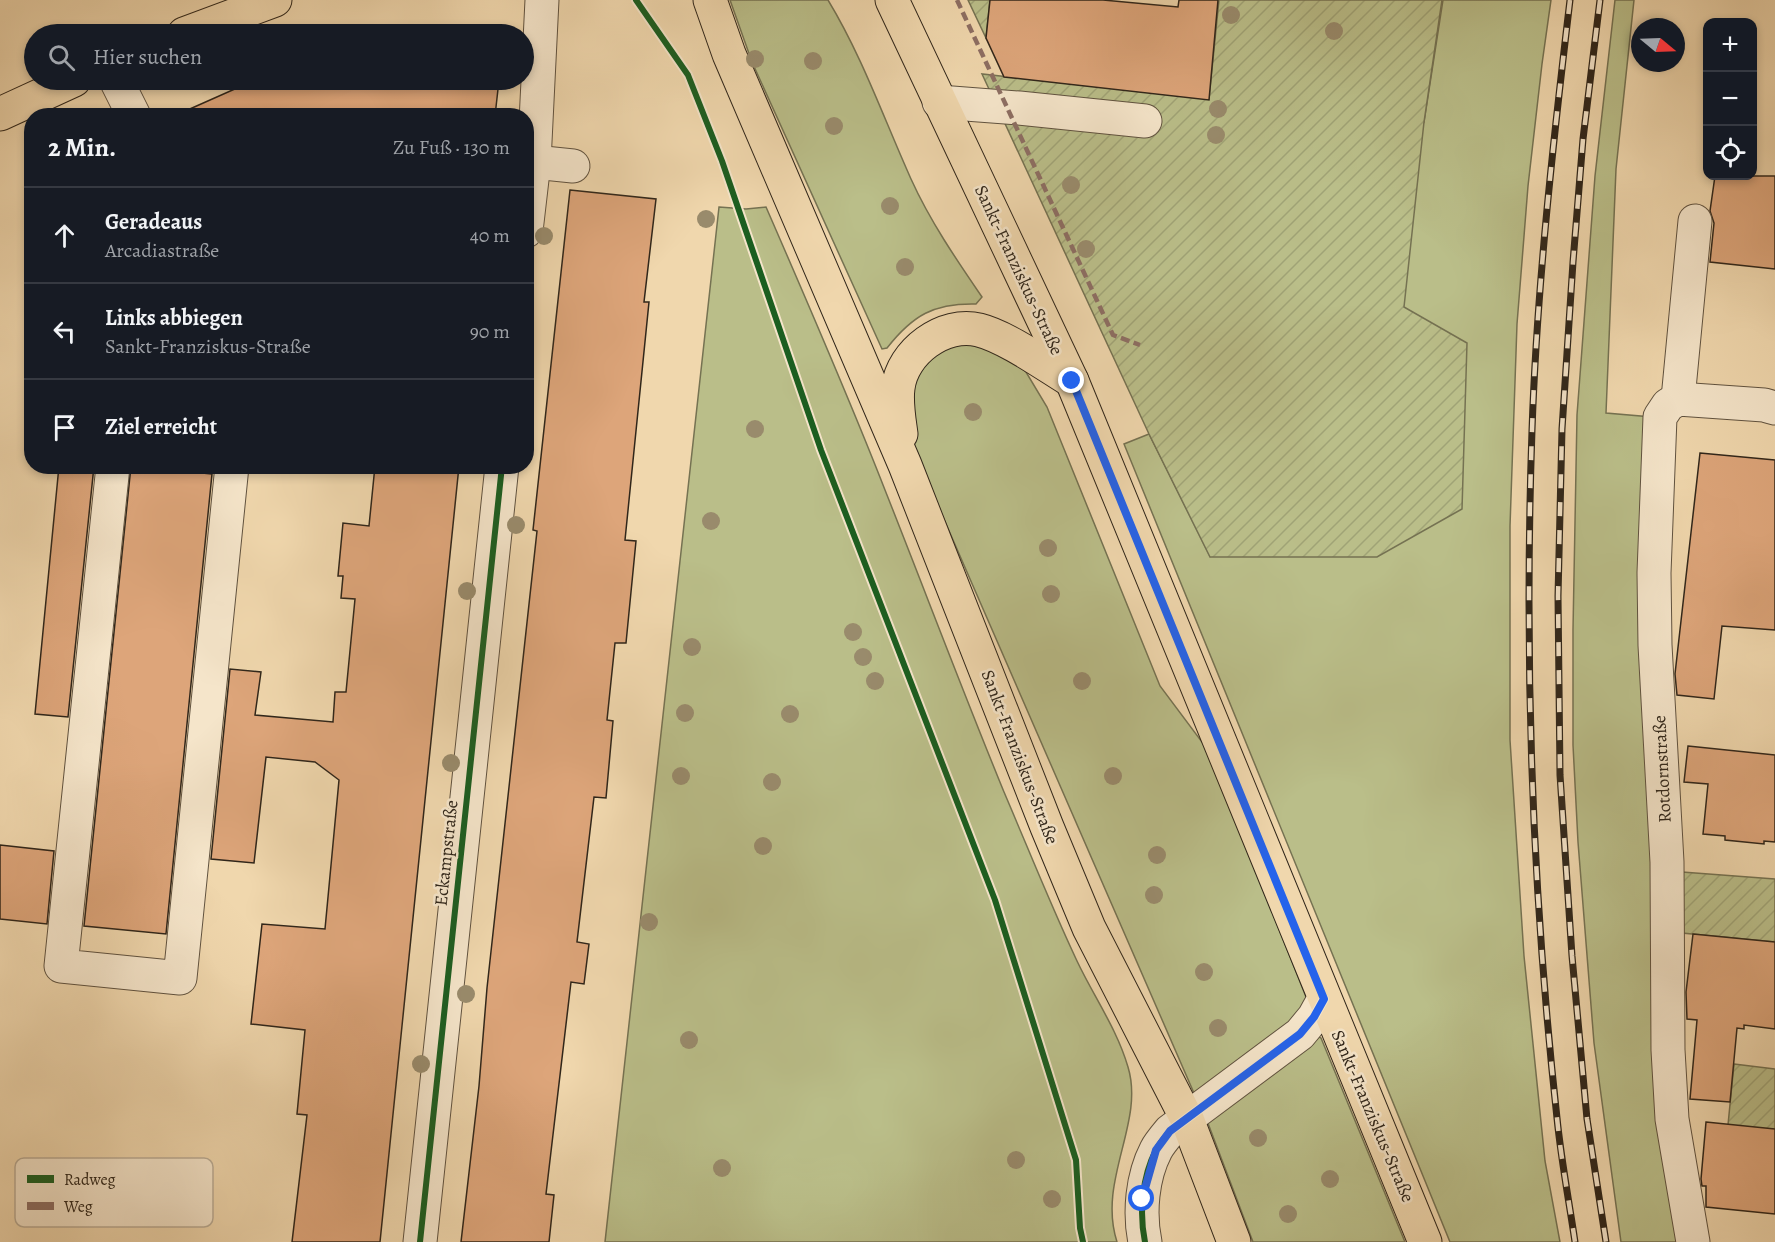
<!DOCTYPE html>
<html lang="de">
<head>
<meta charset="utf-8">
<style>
  body { margin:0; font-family:Alegreya,serif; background:#242831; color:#f1f3f6 }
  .controls { position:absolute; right:18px; top:18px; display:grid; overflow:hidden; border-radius:12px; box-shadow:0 3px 9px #0003 }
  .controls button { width:54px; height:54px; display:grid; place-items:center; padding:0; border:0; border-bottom:2px solid #363941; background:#171b24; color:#f1f3f6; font:30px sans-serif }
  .compass { position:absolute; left:1631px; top:18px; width:54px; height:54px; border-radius:50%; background:#171b24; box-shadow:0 3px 9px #0003; rotate:109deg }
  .stop { position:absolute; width:18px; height:18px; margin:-14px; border:4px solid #2563eb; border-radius:50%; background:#fff }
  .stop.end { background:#2563eb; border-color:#fff; box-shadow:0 2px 6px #0008 }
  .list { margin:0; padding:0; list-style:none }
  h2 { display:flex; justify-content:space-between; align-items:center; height:78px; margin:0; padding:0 24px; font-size:26px }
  h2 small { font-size:20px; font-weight:400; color:#9ea1a6 }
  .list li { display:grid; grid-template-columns:39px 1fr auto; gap:18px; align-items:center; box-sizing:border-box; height:96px; padding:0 24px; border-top:2px solid #363941 }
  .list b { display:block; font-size:22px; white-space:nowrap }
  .list p { margin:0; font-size:20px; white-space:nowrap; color:#9ea1a6 }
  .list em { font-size:20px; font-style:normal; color:#9ea1a6 }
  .icon { flex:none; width:33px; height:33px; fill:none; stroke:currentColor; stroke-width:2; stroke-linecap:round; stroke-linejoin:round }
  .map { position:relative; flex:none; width:1775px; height:1242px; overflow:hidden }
  .search { position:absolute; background:#171b24; box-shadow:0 3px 9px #0003; left:24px; top:24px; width:510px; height:66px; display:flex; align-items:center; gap:15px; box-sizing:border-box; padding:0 21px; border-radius:33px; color:#9ea1a6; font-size:22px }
  .panel { position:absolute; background:#171b24; box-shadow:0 3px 9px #0003; left:24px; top:108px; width:510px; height:366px; border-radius:24px }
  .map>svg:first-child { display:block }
  .green { fill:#babe89; stroke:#757252; stroke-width:1.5 }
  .garden { fill:url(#garden-furrows); stroke:#757252; stroke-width:1.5 }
  .building { fill:#dda57a; stroke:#30261a; stroke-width:1.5 }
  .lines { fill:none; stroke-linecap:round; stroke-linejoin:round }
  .minor-casing { stroke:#60523f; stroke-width:35 }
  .major-casing { stroke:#30261a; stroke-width:35 }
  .minor { stroke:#f5e5ca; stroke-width:33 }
  .major { stroke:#f0d7ad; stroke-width:33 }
  .rail-casing { stroke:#30261a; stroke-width:7 }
  .rail { stroke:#f5e5ca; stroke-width:4.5; stroke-dasharray:14; stroke-linecap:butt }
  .quiet { stroke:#8d6e63; stroke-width:4.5; stroke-dasharray:9 4.5; stroke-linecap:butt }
  .cycleway-casing { stroke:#f5e5ca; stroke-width:10 }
  .cycleway { stroke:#1b5e20; stroke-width:6 }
  .tree { fill:#998b6c }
  .route { stroke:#2563eb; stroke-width:8 }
  .labels { text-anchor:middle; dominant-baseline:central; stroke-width:5; stroke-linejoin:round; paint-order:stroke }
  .street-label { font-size:18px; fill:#30261a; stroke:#f5e5ca }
  .key { fill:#f5e5ca; stroke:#baac95; stroke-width:1.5 }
  .key-label { font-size:16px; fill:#30261a }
</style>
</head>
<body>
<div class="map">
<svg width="1775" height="1242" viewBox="0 0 1775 1242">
  <defs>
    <pattern id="garden-furrows" width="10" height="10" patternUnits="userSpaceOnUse" patternTransform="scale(1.5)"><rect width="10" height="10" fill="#babe89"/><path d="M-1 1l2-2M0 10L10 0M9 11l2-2" fill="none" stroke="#a0a376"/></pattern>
  </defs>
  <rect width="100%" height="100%" fill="#f0d7ad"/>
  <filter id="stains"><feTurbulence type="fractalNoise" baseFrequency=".00333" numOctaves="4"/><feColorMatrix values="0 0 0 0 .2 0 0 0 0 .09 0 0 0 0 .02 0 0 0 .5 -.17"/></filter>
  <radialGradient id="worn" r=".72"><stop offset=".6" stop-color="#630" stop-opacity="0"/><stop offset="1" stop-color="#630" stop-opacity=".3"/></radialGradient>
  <g class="green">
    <path d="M730,0H828C862,56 884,119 911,179C930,221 956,259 982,297L976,304C934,303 913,315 887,348L882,349L752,62Z"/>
    <polygon points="1443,0 1551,0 1542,64 1528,186 1517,324 1510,526 1510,740 1524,956 1545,1161 1560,1242 1450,1242 1124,444 1149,434 1210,556 1424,122"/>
    <polygon points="1615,0 1634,0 1616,169 1606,413 1652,417 1680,1242 1621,1242 1594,1043 1578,842 1573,745 1573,630 1577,415 1595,176"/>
    <path d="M719,207L746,209L766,207C807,301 848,395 885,490C925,591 963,692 1004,792C1028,848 1051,906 1077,961C1094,997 1117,1029 1128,1067C1145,1123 1097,1180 1117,1242H605Z"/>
    <polygon points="979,341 1010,356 1026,372 1047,407 1160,686 1208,750 1306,997 1299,1022 1197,1100 909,439 914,373 929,353 955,342"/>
    <polygon points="1309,1031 1321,1038 1405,1242 1253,1242 1206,1118"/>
  </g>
  <g class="garden">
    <polygon points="968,0 990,0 986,38"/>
    <polygon points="1219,0 1442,0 1424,122 1404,307 1467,343 1462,509 1377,557 1210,557 1149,434 982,74 1209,99"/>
    <polygon points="1682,872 1775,879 1775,942 1682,933"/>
    <polygon points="1734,1064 1775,1069 1775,1129 1727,1135"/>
  </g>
  <g class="building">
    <polygon points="990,0 1103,0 1178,7 1179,0 1218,0 1209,100 1004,77 986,38"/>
    <polygon points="255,80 499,80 495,116 174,116"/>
    <polygon points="1715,176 1775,176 1775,269 1710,262 1714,223 1710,211"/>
    <polygon points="570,190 656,199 644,302 649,302 625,540 636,541 626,643 615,643 607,720 613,721 606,798 594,797 577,942 589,944 584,984 571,982 546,1194 554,1195 549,1242 461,1242 479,1086 487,988 537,531 533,530"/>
    <polygon points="1700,453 1775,460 1775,630 1722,626 1714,699 1677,695 1675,674"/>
    <polygon points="59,466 94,466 68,717 35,714"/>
    <polygon points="131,466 212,474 166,934 84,926"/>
    <polygon points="375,466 459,466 380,1242 292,1242 307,1115 297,1114 305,1030 251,1024 262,924 325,929 339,780 315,762 266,757 254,863 211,859 230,669 261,672 255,715 333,722 335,692 346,692 355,599 341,598 343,576 338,576 343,523 369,526"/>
    <polygon points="1688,746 1775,755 1775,842 1764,841 1764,844 1725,840 1725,836 1703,834 1708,784 1684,782"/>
    <polygon points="0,845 54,851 47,924 0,919"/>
    <polygon points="1693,934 1775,942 1775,1029 1744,1025 1744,1029 1737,1028 1730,1102 1690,1099 1697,1020 1687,1019 1686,992"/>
    <polygon points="1706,1122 1775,1129 1775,1214 1706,1207 1706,1186 1702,1186 1701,1179"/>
  </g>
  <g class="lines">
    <g class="minor-casing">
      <g id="minor">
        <polyline points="116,80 134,116"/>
        <polyline points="939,102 1019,108 1145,121"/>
        <polyline points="534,162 573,166"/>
        <polyline points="526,231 534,162 542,0"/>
        <polyline points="1678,399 1695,221"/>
        <polyline points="113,466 61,966 180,978 232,466"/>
        <polyline points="420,1242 502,466"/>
        <path d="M1145,1242C1139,1213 1142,1177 1156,1150C1159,1144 1165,1137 1170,1131L1300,1034L1314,1017L1324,999"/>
        <polyline points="1693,1242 1672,1119 1668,1050 1667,862 1655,645 1654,573 1660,417 1668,405 1678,399 1764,405 1775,408"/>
      </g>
    </g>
    <g class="major-casing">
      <g id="major">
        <polyline points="710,0 729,54 905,465 1047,827 1089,928 1187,1119 1234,1242"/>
        <polyline points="892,0 1072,381 1425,1242"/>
        <polyline points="184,34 275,0"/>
        <polyline points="0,114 74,80"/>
        <path d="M901,434C899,419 896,403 898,388C902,352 944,321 979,330C1007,337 1047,366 1072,381"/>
      </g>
    </g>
    <use href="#minor" class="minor"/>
    <use href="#major" class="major"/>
    <g class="rail-casing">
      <g id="rail">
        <path d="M1570,0C1553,143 1537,286 1532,430C1524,660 1532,890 1557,1118C1561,1159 1569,1201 1575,1242"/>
        <polyline points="1600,0 1583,139 1573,262 1562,429 1558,596 1560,775 1572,956 1587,1119 1606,1242"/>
      </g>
    </g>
    <use href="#rail" class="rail"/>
    <polyline class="quiet" points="957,0 1113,335 1140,345"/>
    <g class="cycleway-casing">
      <g id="cycleway">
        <polyline points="636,0 688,75 722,161 821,450 995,900 1076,1160 1080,1228 1083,1242"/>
        <polyline points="420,1242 502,466"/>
        <path d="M1145,1242C1139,1213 1142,1177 1156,1150C1159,1144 1165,1137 1170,1131L1300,1034L1314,1017L1324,999"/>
      </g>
    </g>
    <use href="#cycleway" class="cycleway"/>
  </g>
  <g class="tree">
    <circle cx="1231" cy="15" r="9"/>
    <circle cx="1334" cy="31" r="9"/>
    <circle cx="755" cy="59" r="9"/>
    <circle cx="813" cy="61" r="9"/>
    <circle cx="1218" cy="109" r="9"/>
    <circle cx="834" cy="126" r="9"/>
    <circle cx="1216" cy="135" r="9"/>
    <circle cx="1071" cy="185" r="9"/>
    <circle cx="890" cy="206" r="9"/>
    <circle cx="706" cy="219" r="9"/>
    <circle cx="544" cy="236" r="9"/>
    <circle cx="1086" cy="249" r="9"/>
    <circle cx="905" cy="267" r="9"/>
    <circle cx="973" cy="412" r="9"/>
    <circle cx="755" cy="429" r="9"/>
    <circle cx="711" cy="521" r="9"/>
    <circle cx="516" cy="525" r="9"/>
    <circle cx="1048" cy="548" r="9"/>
    <circle cx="467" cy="591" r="9"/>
    <circle cx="1051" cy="594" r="9"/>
    <circle cx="853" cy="632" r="9"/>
    <circle cx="692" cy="647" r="9"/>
    <circle cx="863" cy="657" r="9"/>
    <circle cx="875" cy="681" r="9"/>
    <circle cx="1082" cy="681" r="9"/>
    <circle cx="685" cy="713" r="9"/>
    <circle cx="790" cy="714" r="9"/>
    <circle cx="451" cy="763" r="9"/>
    <circle cx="681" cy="776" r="9"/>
    <circle cx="1113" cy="776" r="9"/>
    <circle cx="772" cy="782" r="9"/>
    <circle cx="763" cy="846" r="9"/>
    <circle cx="1157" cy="855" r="9"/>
    <circle cx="1154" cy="895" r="9"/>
    <circle cx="649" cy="922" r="9"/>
    <circle cx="1204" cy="972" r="9"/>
    <circle cx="466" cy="994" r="9"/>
    <circle cx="1218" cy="1028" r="9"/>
    <circle cx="689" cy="1040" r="9"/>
    <circle cx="421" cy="1064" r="9"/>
    <circle cx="1258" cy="1138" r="9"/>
    <circle cx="1016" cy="1160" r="9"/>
    <circle cx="722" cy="1168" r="9"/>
    <circle cx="1330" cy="1179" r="9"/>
    <circle cx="1052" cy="1199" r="9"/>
    <circle cx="1288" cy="1214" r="9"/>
  </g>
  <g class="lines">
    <polyline class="route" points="1072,381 1324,999 1314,1017 1300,1034 1170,1131 1156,1150 1142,1199"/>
  </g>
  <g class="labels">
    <g class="street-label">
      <text transform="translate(1019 270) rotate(65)">Sankt-Franziskus-Straße</text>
      <text transform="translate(1020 757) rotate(69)">Sankt-Franziskus-Straße</text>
      <text transform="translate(1662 769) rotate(-93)">Rotdornstraße</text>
      <text transform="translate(446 853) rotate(-84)">Eckampstraße</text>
      <text transform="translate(1373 1116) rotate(67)">Sankt-Franziskus-Straße</text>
    </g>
  </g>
  <rect x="15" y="1158" width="198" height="69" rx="9" class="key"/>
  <rect x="27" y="1175" width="27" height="8" fill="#1b5e20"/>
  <rect x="27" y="1202" width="27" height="8" fill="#8d6e63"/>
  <g class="key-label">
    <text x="64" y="1185">Radweg</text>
    <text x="64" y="1212">Weg</text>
  </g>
  <rect width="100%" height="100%" filter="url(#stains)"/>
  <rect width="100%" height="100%" fill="url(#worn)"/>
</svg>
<div class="controls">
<button>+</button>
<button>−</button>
<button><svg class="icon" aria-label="locate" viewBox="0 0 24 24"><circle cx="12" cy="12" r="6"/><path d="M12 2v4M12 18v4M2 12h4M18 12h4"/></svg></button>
</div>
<svg class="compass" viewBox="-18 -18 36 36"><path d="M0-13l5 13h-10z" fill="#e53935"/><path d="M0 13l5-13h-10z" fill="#9ea1a6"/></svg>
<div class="stop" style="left:1142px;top:1199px"></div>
<div class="stop end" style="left:1072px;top:381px"></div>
<div class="search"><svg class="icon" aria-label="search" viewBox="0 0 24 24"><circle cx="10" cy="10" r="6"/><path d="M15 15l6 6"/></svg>Hier suchen</div>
<section class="panel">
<h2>2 Min.<small>Zu Fuß · 130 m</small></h2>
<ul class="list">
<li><svg class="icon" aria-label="ahead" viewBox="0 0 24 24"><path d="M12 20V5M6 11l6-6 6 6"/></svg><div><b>Geradeaus</b><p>Arcadiastraße</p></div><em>40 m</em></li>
<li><svg class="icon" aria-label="left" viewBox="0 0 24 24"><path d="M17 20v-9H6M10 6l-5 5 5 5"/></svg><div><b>Links abbiegen</b><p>Sankt-Franziskus-Straße</p></div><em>90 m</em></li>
<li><svg class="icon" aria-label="arrive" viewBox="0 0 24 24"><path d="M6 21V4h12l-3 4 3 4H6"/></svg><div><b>Ziel erreicht</b></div></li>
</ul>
</section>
</div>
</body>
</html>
